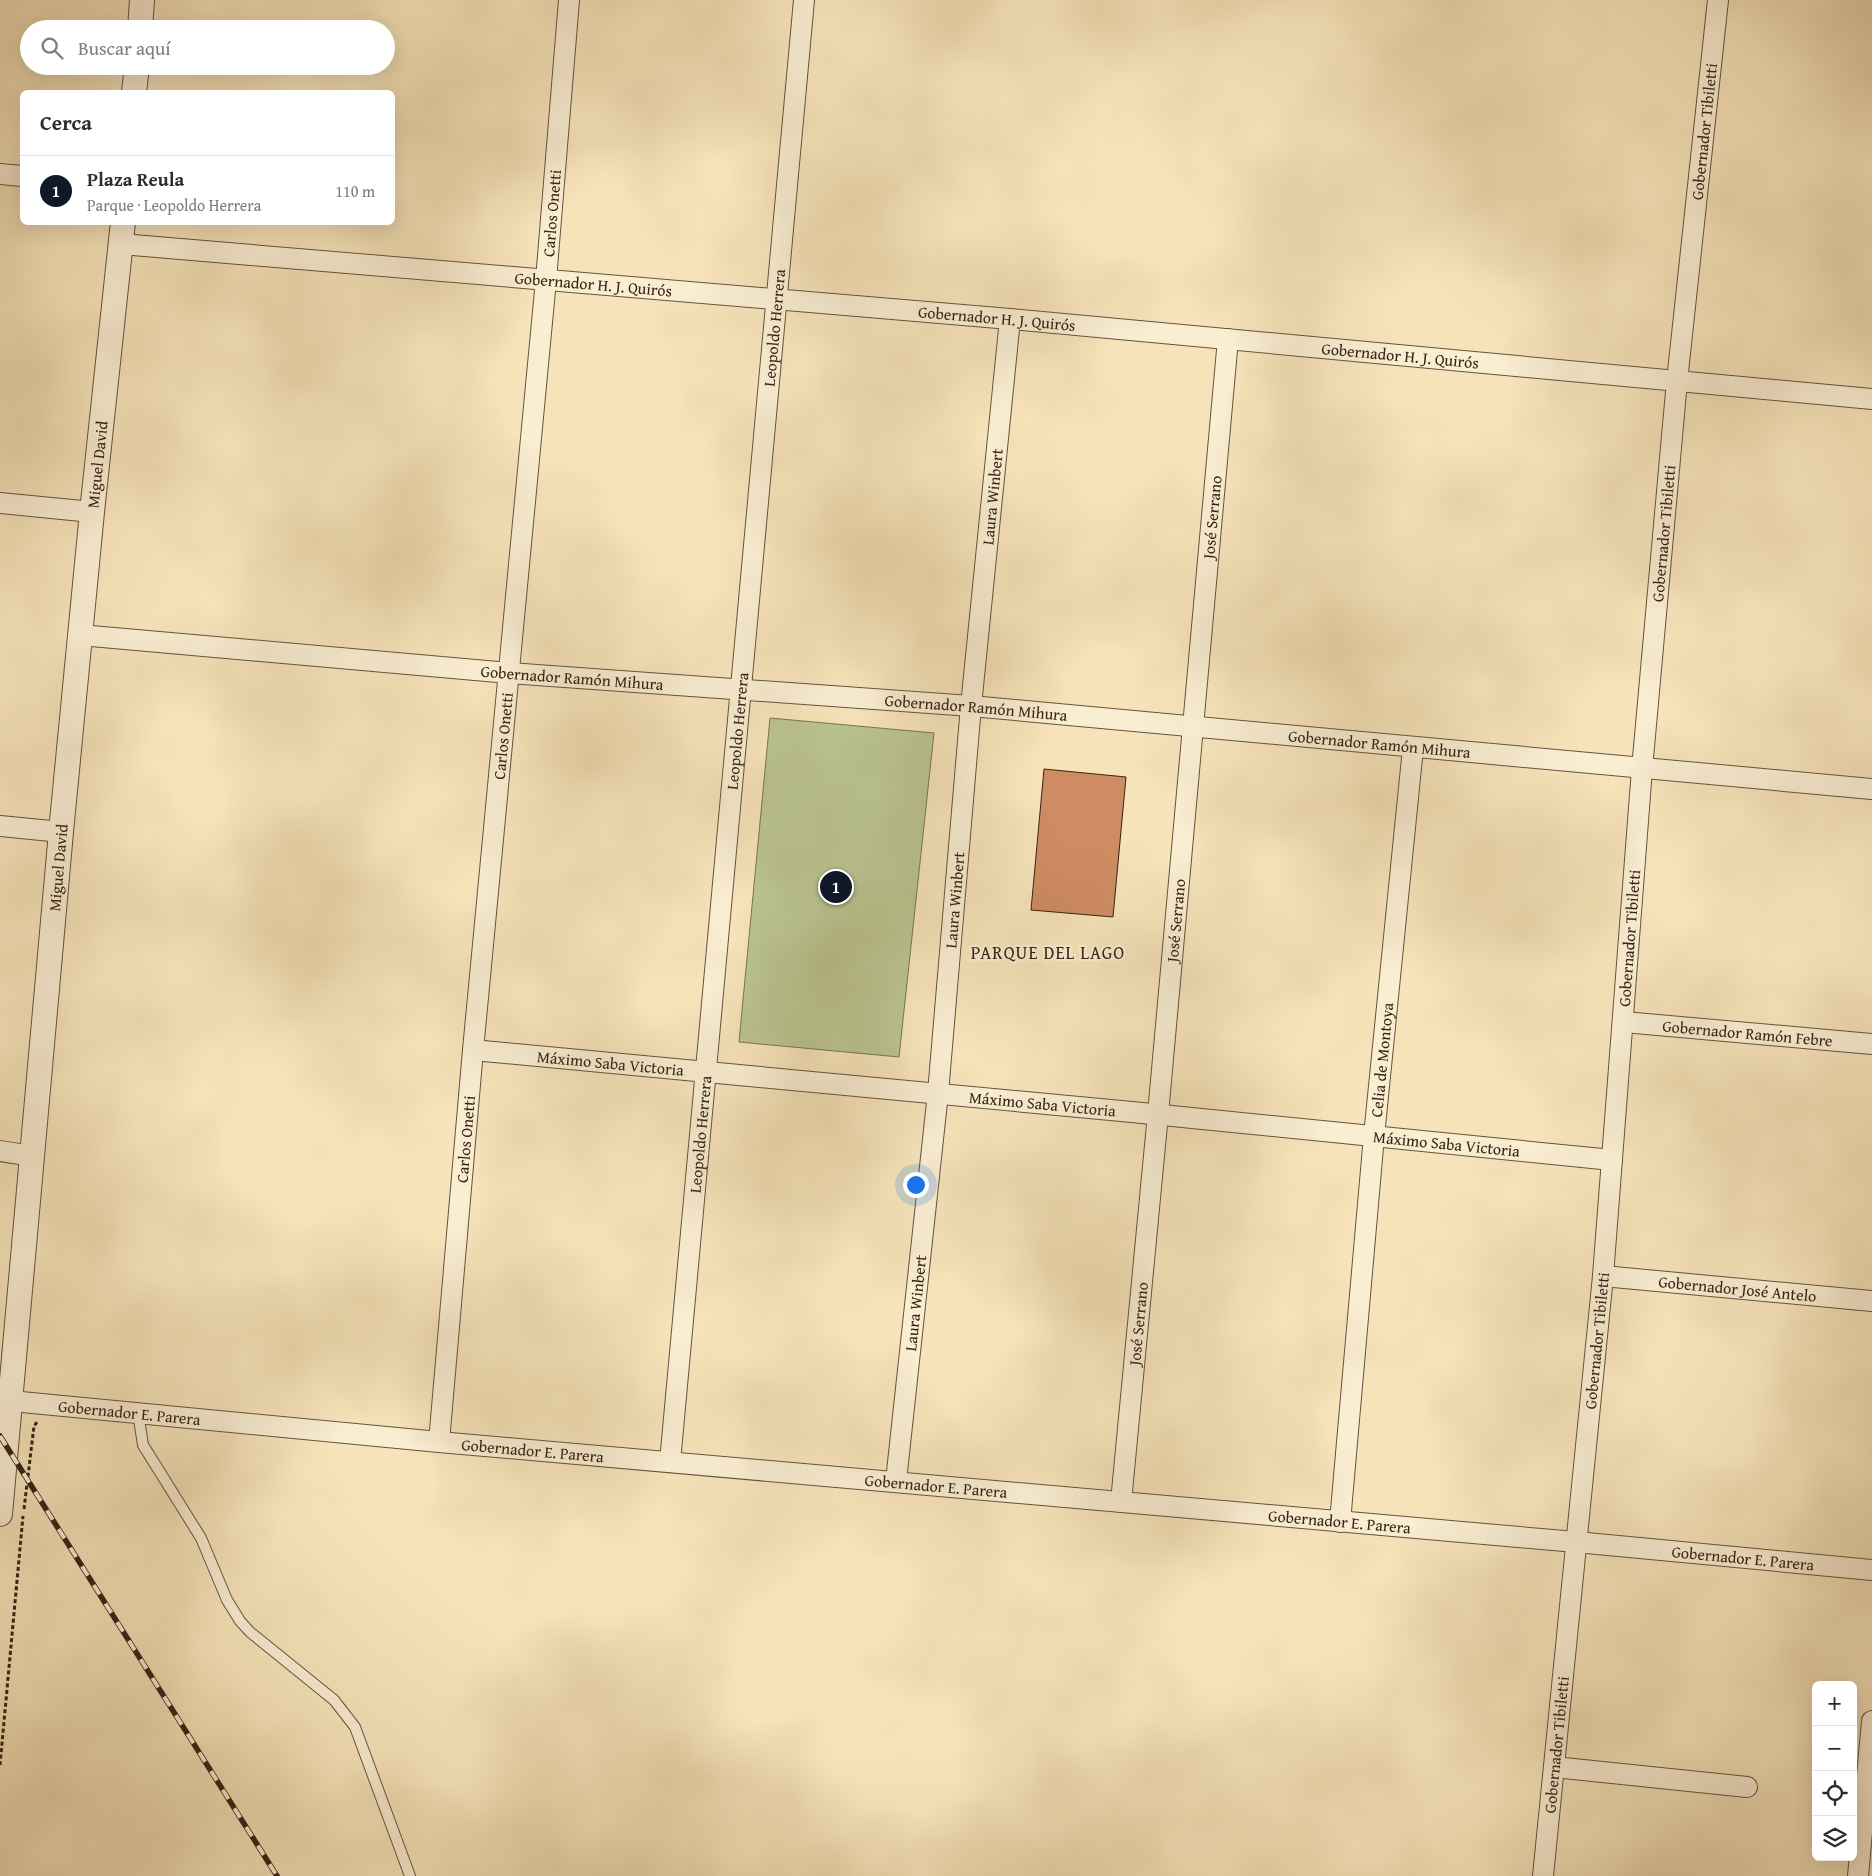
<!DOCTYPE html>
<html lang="es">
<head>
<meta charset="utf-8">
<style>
  body { margin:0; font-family:"Gentium Book Plus",serif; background:#f7f7f7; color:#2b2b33 }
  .controls { position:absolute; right:15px; bottom:15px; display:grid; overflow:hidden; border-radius:8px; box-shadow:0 5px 20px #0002 }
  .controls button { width:45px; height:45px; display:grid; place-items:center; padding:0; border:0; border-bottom:1px solid #e1e1e2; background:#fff; color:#2b2b33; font:25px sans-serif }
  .you { position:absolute; left:915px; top:1184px; width:18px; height:18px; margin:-12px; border:4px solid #fff; border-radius:50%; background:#1a73e8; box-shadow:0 0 0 8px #1a73e833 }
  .badge { display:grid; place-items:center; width:32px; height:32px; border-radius:50%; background:#111827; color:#fff; font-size:16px; font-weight:700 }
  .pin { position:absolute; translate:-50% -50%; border:2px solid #fff; box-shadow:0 1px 5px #0006 }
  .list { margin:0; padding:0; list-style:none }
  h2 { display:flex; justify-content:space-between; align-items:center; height:65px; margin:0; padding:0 20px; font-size:21px }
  h2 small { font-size:16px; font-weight:400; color:#7c7c81 }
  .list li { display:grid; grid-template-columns:32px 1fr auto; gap:15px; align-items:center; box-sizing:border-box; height:70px; padding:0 20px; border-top:1px solid #e1e1e2 }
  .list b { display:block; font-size:19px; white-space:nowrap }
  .list p { margin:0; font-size:16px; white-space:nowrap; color:#7c7c81 }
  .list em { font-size:16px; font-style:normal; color:#7c7c81 }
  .icon { flex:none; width:28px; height:28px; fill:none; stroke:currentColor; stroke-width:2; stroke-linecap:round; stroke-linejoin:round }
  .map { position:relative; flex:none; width:1872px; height:1876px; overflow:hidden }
  .search { position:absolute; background:#fff; box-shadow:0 5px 20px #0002; left:20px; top:20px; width:375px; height:55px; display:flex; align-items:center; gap:12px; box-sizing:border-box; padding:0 18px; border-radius:28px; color:#7c7c81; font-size:19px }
  .panel { position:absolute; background:#fff; box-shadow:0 5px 20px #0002; left:20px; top:90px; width:375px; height:135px; border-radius:8px }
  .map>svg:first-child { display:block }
  .green { fill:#bac491; stroke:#787452 }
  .building { fill:#cf8c63; stroke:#352314 }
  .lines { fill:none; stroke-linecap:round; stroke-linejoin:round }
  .service-casing { stroke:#65533e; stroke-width:12 }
  .minor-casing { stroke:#65533e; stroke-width:22 }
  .tertiary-casing { stroke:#65533e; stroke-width:26 }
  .path { stroke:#352314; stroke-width:3; stroke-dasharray:4 2.5; stroke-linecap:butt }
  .service { stroke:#f9edd2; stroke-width:10 }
  .minor { stroke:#f9edd2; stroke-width:20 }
  .tertiary { stroke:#f9edd2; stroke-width:24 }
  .rail-casing { stroke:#352314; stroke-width:5.5 }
  .rail { stroke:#f9edd2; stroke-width:4; stroke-dasharray:11; stroke-linecap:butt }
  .labels { text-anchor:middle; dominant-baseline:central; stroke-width:4.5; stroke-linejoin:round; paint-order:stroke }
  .street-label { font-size:16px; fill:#352314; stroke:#f9edd2 }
  .neighbourhood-label { font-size:18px; letter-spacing:1px; fill:#352314; stroke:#f9edd2 }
</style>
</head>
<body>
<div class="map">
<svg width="1872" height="1876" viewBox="0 0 1872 1876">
  <rect width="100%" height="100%" fill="#f6e3ba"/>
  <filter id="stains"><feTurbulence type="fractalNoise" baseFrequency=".004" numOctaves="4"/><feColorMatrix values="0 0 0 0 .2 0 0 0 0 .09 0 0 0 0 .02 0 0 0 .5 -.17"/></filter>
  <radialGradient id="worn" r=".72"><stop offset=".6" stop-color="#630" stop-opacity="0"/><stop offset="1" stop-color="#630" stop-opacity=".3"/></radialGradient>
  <polygon class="green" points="770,718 934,733 899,1057 739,1042"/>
  <polygon class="building" points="1044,769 1126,777 1113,917 1031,910"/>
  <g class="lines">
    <g class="service-casing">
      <polyline id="service" points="138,1413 143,1445 201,1538 227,1600 240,1621 250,1632 334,1700 355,1727 410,1876"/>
    </g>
    <g class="minor-casing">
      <g id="minor">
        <polyline points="0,174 22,176"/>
        <path id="s1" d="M121,244L1010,319L1872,399"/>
        <polyline points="0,503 92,512"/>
        <path id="s2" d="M80,635L509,673L971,706L1872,789"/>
        <polyline points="0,826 61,832"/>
        <path id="s3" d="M1624,1022L1872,1044"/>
        <path id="s4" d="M473,1050L1132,1112L1612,1160"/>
        <polyline points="0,1151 32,1156"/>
        <path id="s5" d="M1603,1276L1872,1301"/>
        <path id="s6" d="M0,1400L439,1442L1576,1542L1872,1570"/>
        <path id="s7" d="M439,1442L473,1050L546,280L569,0"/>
        <path id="s8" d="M670,1462L804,0"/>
        <path id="s9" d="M896,1481L938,1093L971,706L1010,319"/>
        <path id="s10" d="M1121,1502L1158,1114L1228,339"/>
        <path id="s11" d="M1340,1522L1374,1136L1413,748"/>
        <polyline points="1554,1767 1747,1787"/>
        <path id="s12" d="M1543,1876L1603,1276L1642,769L1677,381L1718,0"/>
        <polyline points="1858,1876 1872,1721"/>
      </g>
    </g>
    <g class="tertiary-casing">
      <g id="tertiary">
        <polyline points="140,29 142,0"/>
        <polyline points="134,92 137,66"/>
        <path id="s13" d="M0,1514L61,832L92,512L123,222"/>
      </g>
    </g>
    <g class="path">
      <polyline points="24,1509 34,1426 37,1422"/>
      <polyline points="0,1765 23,1516"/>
    </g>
    <use href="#service" class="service"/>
    <use href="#minor" class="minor"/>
    <use href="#tertiary" class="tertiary"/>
    <g class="rail-casing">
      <polyline id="rail" points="0,1436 277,1876"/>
    </g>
    <use href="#rail" class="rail"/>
  </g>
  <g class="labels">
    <g class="street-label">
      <text stroke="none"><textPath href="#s12" startOffset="1752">Gobernador Tibiletti</textPath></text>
      <text stroke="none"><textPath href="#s7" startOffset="1234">Carlos Onetti</textPath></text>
      <text stroke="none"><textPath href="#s1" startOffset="474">Gobernador H. J. Quirós</textPath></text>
      <text stroke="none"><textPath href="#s1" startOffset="879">Gobernador H. J. Quirós</textPath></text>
      <text stroke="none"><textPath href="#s8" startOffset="1139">Leopoldo Herrera</textPath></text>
      <text stroke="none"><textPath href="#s1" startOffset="1284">Gobernador H. J. Quirós</textPath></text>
      <text stroke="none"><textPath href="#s13" startOffset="1054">Miguel David</textPath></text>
      <text stroke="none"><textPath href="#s9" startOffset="989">Laura Winbert</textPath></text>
      <text stroke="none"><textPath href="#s10" startOffset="989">José Serrano</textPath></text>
      <text stroke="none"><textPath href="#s12" startOffset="1348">Gobernador Tibiletti</textPath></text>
      <text stroke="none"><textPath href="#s2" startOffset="494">Gobernador Ramón Mihura</textPath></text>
      <text stroke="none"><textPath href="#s2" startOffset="899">Gobernador Ramón Mihura</textPath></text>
      <text stroke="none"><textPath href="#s8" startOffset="734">Leopoldo Herrera</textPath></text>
      <text stroke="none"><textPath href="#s7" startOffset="709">Carlos Onetti</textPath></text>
      <text stroke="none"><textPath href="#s2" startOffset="1304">Gobernador Ramón Mihura</textPath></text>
      <text stroke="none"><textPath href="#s13" startOffset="649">Miguel David</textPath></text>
      <text stroke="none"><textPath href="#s9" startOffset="584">Laura Winbert</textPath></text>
      <text stroke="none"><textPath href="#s10" startOffset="584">José Serrano</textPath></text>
      <text stroke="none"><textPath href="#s12" startOffset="942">Gobernador Tibiletti</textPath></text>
      <text stroke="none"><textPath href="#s3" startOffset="124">Gobernador Ramón Febre</textPath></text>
      <text stroke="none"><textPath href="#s11" startOffset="464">Celia de Montoya</textPath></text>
      <text stroke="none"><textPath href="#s4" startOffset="138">Máximo Saba Victoria</textPath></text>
      <text stroke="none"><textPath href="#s4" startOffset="572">Máximo Saba Victoria</textPath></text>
      <text stroke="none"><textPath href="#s8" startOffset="329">Leopoldo Herrera</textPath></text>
      <text stroke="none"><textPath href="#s7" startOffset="304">Carlos Onetti</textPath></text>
      <text stroke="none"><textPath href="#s4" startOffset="978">Máximo Saba Victoria</textPath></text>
      <text stroke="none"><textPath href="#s5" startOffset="135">Gobernador José Antelo</textPath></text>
      <text stroke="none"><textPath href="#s9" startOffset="179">Laura Winbert</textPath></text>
      <text stroke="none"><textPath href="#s10" startOffset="179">José Serrano</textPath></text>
      <text stroke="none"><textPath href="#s12" startOffset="538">Gobernador Tibiletti</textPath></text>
      <text stroke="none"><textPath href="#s6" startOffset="130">Gobernador E. Parera</textPath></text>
      <text stroke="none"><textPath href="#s6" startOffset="535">Gobernador E. Parera</textPath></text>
      <text stroke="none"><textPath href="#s6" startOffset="940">Gobernador E. Parera</textPath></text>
      <text stroke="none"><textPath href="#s6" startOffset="1345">Gobernador E. Parera</textPath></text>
      <text stroke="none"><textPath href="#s6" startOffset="1750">Gobernador E. Parera</textPath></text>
      <text stroke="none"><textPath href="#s12" startOffset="132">Gobernador Tibiletti</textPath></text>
    </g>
    <g class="neighbourhood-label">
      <text x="1048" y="952">PARQUE DEL LAGO</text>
    </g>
  </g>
  <rect width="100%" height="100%" filter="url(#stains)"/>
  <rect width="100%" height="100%" fill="url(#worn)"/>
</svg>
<div class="controls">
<button>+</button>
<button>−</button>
<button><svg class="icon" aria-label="locate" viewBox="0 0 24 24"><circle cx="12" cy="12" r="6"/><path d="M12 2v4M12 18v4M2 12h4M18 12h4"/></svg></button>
<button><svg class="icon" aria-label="layers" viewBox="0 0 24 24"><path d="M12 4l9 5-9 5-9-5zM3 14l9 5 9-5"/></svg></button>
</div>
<div class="you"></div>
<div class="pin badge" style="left:836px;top:887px">1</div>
<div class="search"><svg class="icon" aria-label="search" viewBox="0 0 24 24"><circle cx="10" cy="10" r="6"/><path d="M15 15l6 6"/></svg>Buscar aquí</div>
<section class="panel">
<h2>Cerca<small></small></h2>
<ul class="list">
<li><span class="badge">1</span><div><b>Plaza Reula</b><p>Parque · Leopoldo Herrera</p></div><em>110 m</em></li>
</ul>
</section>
</div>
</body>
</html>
